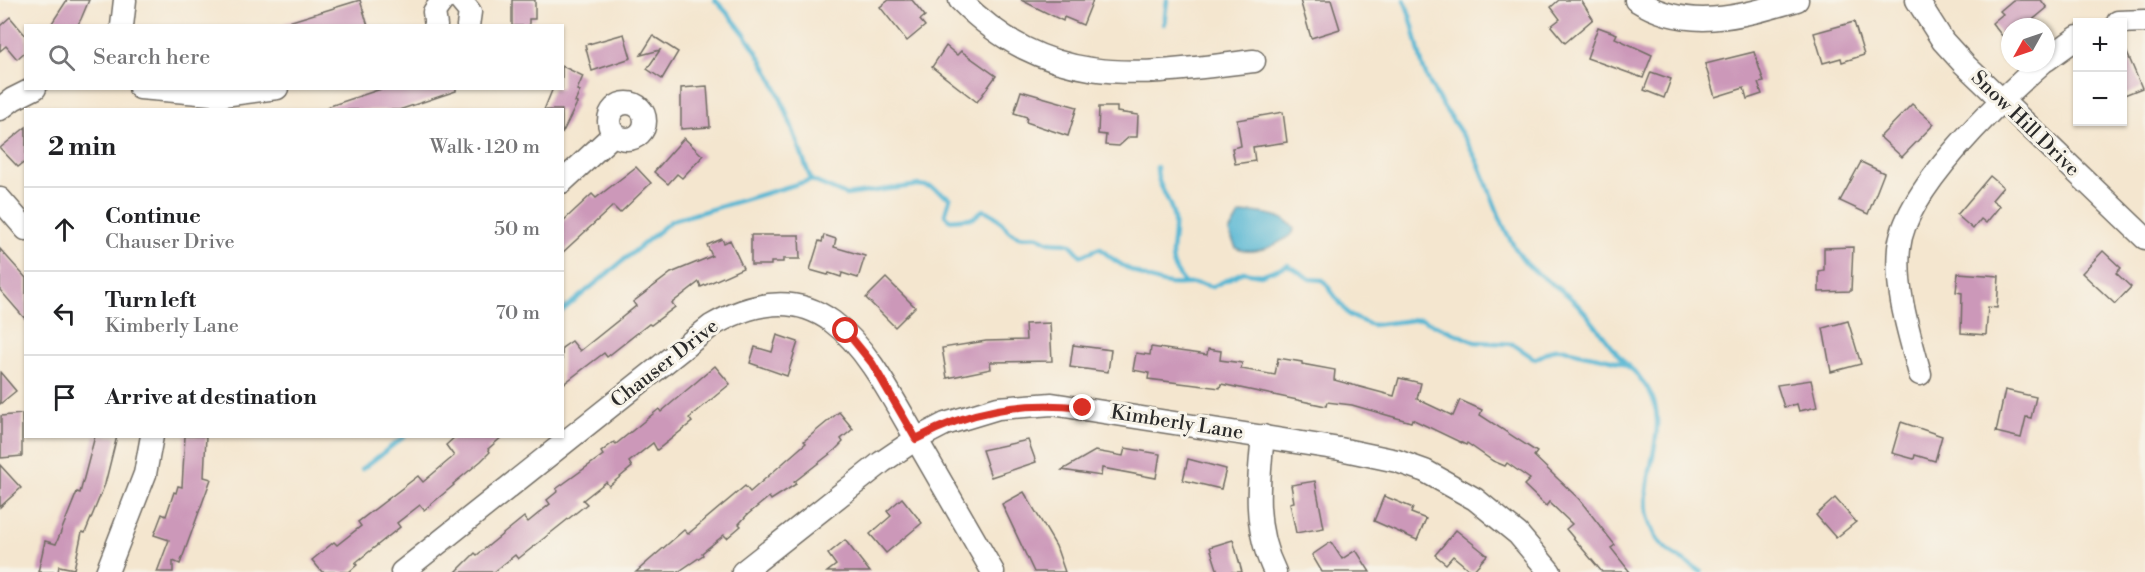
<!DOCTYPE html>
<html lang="en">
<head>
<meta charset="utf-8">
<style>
  body { margin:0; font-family:"Libre Bodoni",serif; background:#f2f2f2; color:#202124 }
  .controls { position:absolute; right:18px; top:18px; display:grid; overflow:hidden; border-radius:0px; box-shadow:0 2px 4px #0004 }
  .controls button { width:54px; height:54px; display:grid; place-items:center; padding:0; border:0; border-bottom:2px solid #e0e0e0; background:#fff; color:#202124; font:30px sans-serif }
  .compass { position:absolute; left:2001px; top:18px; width:54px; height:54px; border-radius:50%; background:#fff; box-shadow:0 2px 4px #0004; rotate:230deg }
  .stop { position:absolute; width:18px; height:18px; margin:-14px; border:4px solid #d93025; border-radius:50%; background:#fff }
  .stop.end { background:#d93025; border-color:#fff; box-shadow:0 2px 6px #0008 }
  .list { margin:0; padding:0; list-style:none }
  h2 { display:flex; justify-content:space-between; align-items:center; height:78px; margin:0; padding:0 24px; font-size:26px }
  h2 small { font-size:20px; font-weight:400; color:#757577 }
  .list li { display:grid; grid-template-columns:39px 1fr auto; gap:18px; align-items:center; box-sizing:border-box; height:84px; padding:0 24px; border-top:2px solid #e0e0e0 }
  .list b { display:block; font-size:22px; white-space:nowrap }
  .list p { margin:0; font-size:20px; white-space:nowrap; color:#757577 }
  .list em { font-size:20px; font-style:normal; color:#757577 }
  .icon { flex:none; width:33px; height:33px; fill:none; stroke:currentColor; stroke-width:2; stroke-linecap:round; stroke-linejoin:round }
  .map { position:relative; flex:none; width:2145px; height:572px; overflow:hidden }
  .search { position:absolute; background:#fff; box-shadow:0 2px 4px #0004; left:24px; top:24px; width:540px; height:66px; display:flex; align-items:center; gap:15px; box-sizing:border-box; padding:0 21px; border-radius:0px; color:#757577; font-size:22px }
  .panel { position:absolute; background:#fff; box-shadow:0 2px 4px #0004; left:24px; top:108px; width:540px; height:330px; border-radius:0px }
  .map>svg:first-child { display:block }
  .water { fill:#54b6d3; stroke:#40707f; stroke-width:1.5 }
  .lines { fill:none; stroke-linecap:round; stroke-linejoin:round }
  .stream { stroke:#54b6d3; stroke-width:4.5 }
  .building { fill:#cc98b9 }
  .minor-casing { stroke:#716c64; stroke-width:25 }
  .minor { stroke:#fff; stroke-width:22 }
  .route { stroke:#d93025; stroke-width:8 }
  .labels { text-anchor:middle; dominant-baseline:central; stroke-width:6; stroke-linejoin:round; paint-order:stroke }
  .street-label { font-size:20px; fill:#2b2b2b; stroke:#f7f3e8 }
</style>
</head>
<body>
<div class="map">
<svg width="2145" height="572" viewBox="0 0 2145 572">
  <rect width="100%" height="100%" fill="#f7f3e8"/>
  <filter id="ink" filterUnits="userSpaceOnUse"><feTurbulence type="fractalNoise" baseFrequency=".0167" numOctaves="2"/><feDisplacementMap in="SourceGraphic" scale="12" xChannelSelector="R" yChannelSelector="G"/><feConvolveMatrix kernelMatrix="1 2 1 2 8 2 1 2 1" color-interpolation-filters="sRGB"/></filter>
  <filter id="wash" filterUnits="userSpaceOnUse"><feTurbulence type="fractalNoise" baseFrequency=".008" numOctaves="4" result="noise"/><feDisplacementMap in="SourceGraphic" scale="24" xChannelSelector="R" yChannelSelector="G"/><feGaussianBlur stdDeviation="1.35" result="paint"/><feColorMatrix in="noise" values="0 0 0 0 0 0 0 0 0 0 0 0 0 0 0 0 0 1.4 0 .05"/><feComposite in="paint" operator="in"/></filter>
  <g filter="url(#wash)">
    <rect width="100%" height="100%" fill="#f4e6cf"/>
    <path class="water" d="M1252,212C1267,214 1286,215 1294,229L1293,233C1278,245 1254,257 1236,248L1229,232L1239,215Z"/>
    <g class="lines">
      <g class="stream">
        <path d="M715,0C772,57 784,107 811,180"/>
        <path d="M1404,0C1415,23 1416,47 1424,70C1437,104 1462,129 1477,160C1493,195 1501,233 1526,263C1541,279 1561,287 1576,303C1595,322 1609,346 1628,366"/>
        <polyline points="1164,24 1167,0"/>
        <path d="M1157,167C1156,187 1173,201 1174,220C1176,249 1163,256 1184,282"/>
        <path d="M562,311L671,221L811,180L846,195L919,185L931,187L950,198L945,214L949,220L973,218L983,210C998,213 1003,229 1016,235C1024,239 1031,235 1039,237C1043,238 1046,242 1051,242C1072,245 1065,237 1081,256L1100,248C1114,263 1149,282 1170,284C1185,285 1197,281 1212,287L1243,272L1261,275L1288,265L1310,279L1323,280L1349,315L1359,320L1372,325L1421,319L1475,342L1513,344L1535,359L1554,349H1565C1585,357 1612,356 1630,368C1635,371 1639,377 1643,382C1682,430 1624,489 1657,539C1667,554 1687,561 1701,572"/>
        <polyline points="362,469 405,436"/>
      </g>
    </g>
    <g id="blocks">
      <g class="building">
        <polygon points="67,0 89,0 81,19 77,26 50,26"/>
        <polygon points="360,0 368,26 285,26 285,23"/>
        <polygon points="512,0 535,0 535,19 529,19 529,26 512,26"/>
        <polygon points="889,0 912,0 925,16 920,20 925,26 907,41 880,7"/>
        <polygon points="1021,0 1093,0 1083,25 1064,17 1063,21"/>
        <polygon points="1300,0 1331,0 1340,29 1311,38"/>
        <polygon points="1559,0 1581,0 1593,19 1565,43 1551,26 1560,19 1551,7"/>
        <polygon points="2013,0 2041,0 2047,8 2024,27 2010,27 2010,46 1992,23 2003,14 2000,11"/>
        <polygon points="10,17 26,36 26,51 17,59 6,46 0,51 0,26"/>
        <polygon points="1854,22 1864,55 1842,62 1841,58 1823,63 1814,33"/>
        <polygon points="1598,27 1617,34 1615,38 1652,55 1643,78 1587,58"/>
        <polygon points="624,34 631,58 592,71 585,45"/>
        <polygon points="653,36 678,52 662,79 647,69 660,50 641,55"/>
        <polygon points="2122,41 2142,88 2122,96"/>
        <polygon points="946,46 957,55 961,51 996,76 977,102 932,67"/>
        <polygon points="1754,52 1764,82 1758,83 1762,94 1747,99 1744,88 1715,97 1705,64"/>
        <polygon points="562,66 583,76 577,90 580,91 575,102 577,103 562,134 562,110 544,110 553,88 562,88"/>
        <polygon points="1651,72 1671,79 1664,98 1644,90"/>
        <polygon points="707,86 710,127 681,129 681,88"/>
        <polygon points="384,88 456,88 456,91 399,110 328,110 327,107"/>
        <polygon points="1021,91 1077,107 1068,136 1026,122 1027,117 1014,113"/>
        <polygon points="1912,104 1934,124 1902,157 1880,137"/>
        <polygon points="1099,107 1117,107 1117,112 1138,115 1137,137 1129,137 1119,146 1105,145 1106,135 1098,134"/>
        <polygon points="1283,112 1287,142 1253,147 1255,161 1235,164 1232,148 1241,146 1237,120"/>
        <polygon points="26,127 26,161 18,167 0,148"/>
        <polygon points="684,138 703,156 682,178 677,174 668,184 654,172"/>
        <polygon points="1861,162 1884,173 1868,214 1840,201"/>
        <polygon points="636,167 651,183 620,213 613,206 562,253 562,222 592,194 596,198"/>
        <polygon points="1990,176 2003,187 1992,200 2000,206 1986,223 1981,219 1973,229 1957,215"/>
        <polygon points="751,235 799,235 800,259 783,259 783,262 771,262 771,265 751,265"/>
        <polygon points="824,235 836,239 834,247 865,256 858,278 842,273 841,277 829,273 828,275 810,270 819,241 822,242"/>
        <polygon points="722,239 724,243 730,240 743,268 701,287 699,282 672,303 675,307 651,325 649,324 607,357 604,353 562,385 562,348 572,341 580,351 636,306 633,302 671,273 712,256 707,245"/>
        <polygon points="1853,247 1851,291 1819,292 1819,271 1824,270 1824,248"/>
        <polygon points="0,249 26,278 26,320 0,290"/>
        <polygon points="2103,251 2121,268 2116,273 2131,287 2115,304 2082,273"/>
        <polygon points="1958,273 1999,276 1997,308 1988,307 1986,335 1961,333 1962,293 1956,292"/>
        <polygon points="886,278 915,307 895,327 866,298"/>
        <polygon points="1848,321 1861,364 1831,372 1823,328"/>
        <polygon points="1050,323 1052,361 990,362 991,369 947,378 942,348 986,341 1026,340 1025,324"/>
        <polygon points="777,335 798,342 787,376 750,363 755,347 772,352"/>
        <polygon points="1073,345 1111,350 1108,372 1070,367"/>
        <polygon points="1151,347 1207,355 1208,349 1221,351 1220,360 1242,363 1241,369 1275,375 1278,358 1302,362 1302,364 1335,370 1334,380 1394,396 1399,378 1421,383 1417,399 1453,416 1460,400 1482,410 1480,415 1537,452 1534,456 1579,499 1615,545 1611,548 1630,572 1602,572 1566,529 1572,524 1549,502 1546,506 1524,485 1530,479 1507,463 1505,466 1493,461 1467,443 1466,445 1412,419 1411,422 1352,405 1327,402 1326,406 1221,384 1220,388 1148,379 1149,373 1133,370 1136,353 1150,355"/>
        <polygon points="715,366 730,384 689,418 692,422 657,450 653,443 629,462 632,467 609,486 606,482 583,500 587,504 518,559 515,555 494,572 456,572 475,553 477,555 524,517 528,522 550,504 547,500 558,491 556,489 603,455 601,452 614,442 616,444 659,409 661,412"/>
        <polygon points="0,372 16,391 0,404"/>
        <polygon points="1811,380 1817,407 1799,411 1797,404 1784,407 1777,385"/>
        <polygon points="2005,390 2036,397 2031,418 2026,417 2021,438 1996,432"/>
        <polygon points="839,412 853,429 841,439 843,442 835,450 794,482 796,484 771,500 769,497 747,515 739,524 741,526 727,538 724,535 702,553 703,555 678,572 636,572 684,530 688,534 745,486 750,492 806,443 804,441"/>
        <polygon points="22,414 22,456 1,458 1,416"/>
        <polygon points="1901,422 1942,436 1935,461 1915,455 1914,459 1892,453"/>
        <polygon points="95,436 117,436 105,484 85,533 82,532 74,569 59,566 58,572 38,572 45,541 56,544 77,492 80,493"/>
        <polygon points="185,436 206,436 204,477 211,479 180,564 173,561 173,572 157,572 169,540 154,535 162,514 166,516 174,492 176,493 178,486 182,487"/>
        <polygon points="456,436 503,436 488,449 490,452 481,461 453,484 454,485 424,510 420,505 397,523 400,527 355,563 357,565 349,572 322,572 312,560 334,542 337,545 361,526 358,522 418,476 423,482 454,456 446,445"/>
        <polygon points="1028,440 1036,462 991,477 982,450"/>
        <polygon points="1125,448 1160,454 1156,478 1102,468 1101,476 1062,470 1095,451 1123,456"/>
        <polygon points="1188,459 1226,469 1221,489 1183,480"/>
        <polygon points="0,465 21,488 0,507"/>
        <polygon points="1315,481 1324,528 1296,533 1290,503 1294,502 1291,485"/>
        <polygon points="1024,492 1056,546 1065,572 1034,572 1002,504"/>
        <polygon points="1384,496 1413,508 1411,513 1426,519 1417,540 1374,521"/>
        <polygon points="902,498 922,523 886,553 870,534 891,516 887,511"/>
        <polygon points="1835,498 1856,522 1836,538 1816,515"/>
        <polygon points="1456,530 1487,555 1472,572 1453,556 1446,564 1435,555"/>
        <polygon points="845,540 870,572 827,572 836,565 828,554"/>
        <polygon points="1233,540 1242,572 1218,572 1210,547"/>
        <polygon points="1331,542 1342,559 1356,550 1370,572 1322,572 1312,555"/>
      </g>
    </g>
  </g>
  <g filter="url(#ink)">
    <use href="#blocks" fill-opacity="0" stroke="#716c64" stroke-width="1.5"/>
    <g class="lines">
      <g class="minor-casing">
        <g id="minor">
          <polyline points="460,0 470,12 468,26"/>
          <path d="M960,0C1050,91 1139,75 1254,61"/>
          <path d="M1636,0C1688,33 1742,16 1797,0"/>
          <polyline points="1917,0 1943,41 1964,64 2145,238"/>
          <polyline points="2118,22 2145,21"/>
          <polyline points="122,26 125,0"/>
          <polyline points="436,26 434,12 443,0"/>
          <polyline points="2046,60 2078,37"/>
          <polyline points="140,88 223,95 277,88"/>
          <circle cx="627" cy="121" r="18"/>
          <polyline points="0,109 13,99 35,88"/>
          <polyline points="562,182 614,134"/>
          <polyline points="0,199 26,229"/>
          <path d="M1920,374C1909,332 1895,291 1899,248C1904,191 1999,101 2042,63"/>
          <path d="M1263,436C1258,484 1253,528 1275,572"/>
          <polyline points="107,572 145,474 152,436"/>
          <path d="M402,572L711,326C824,261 867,353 915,437C941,482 967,527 993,572"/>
          <polyline points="743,572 882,462 916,439 945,424 998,408 1052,404 1340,449 1397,461 1425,471 1475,499 1518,534 1550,572"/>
        </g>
      </g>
      <use href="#minor" class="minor"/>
    </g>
  </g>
  <g class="lines" filter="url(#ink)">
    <path class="route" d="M846,331L872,363L916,439C970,410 1023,401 1083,408"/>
  </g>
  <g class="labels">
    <g class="street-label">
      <text transform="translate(2025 124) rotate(44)">Snow Hill Drive</text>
      <text transform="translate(665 364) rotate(-38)">Chauser Drive</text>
      <text transform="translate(1177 423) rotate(9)">Kimberly Lane</text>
    </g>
  </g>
</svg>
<div class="controls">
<button>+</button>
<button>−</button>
</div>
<svg class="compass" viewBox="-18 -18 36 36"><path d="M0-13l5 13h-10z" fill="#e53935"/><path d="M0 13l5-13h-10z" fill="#757577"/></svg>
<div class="stop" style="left:846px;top:331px"></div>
<div class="stop end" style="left:1083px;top:408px"></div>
<div class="search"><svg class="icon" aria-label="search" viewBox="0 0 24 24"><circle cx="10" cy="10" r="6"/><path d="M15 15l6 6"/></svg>Search here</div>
<section class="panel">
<h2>2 min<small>Walk · 120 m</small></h2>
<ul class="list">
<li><svg class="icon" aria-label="ahead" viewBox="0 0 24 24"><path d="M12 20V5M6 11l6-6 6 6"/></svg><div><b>Continue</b><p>Chauser Drive</p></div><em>50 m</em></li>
<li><svg class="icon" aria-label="left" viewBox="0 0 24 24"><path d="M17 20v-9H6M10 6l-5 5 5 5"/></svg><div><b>Turn left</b><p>Kimberly Lane</p></div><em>70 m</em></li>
<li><svg class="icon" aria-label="arrive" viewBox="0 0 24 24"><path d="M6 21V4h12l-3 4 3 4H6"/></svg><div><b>Arrive at destination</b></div></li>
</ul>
</section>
</div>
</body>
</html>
